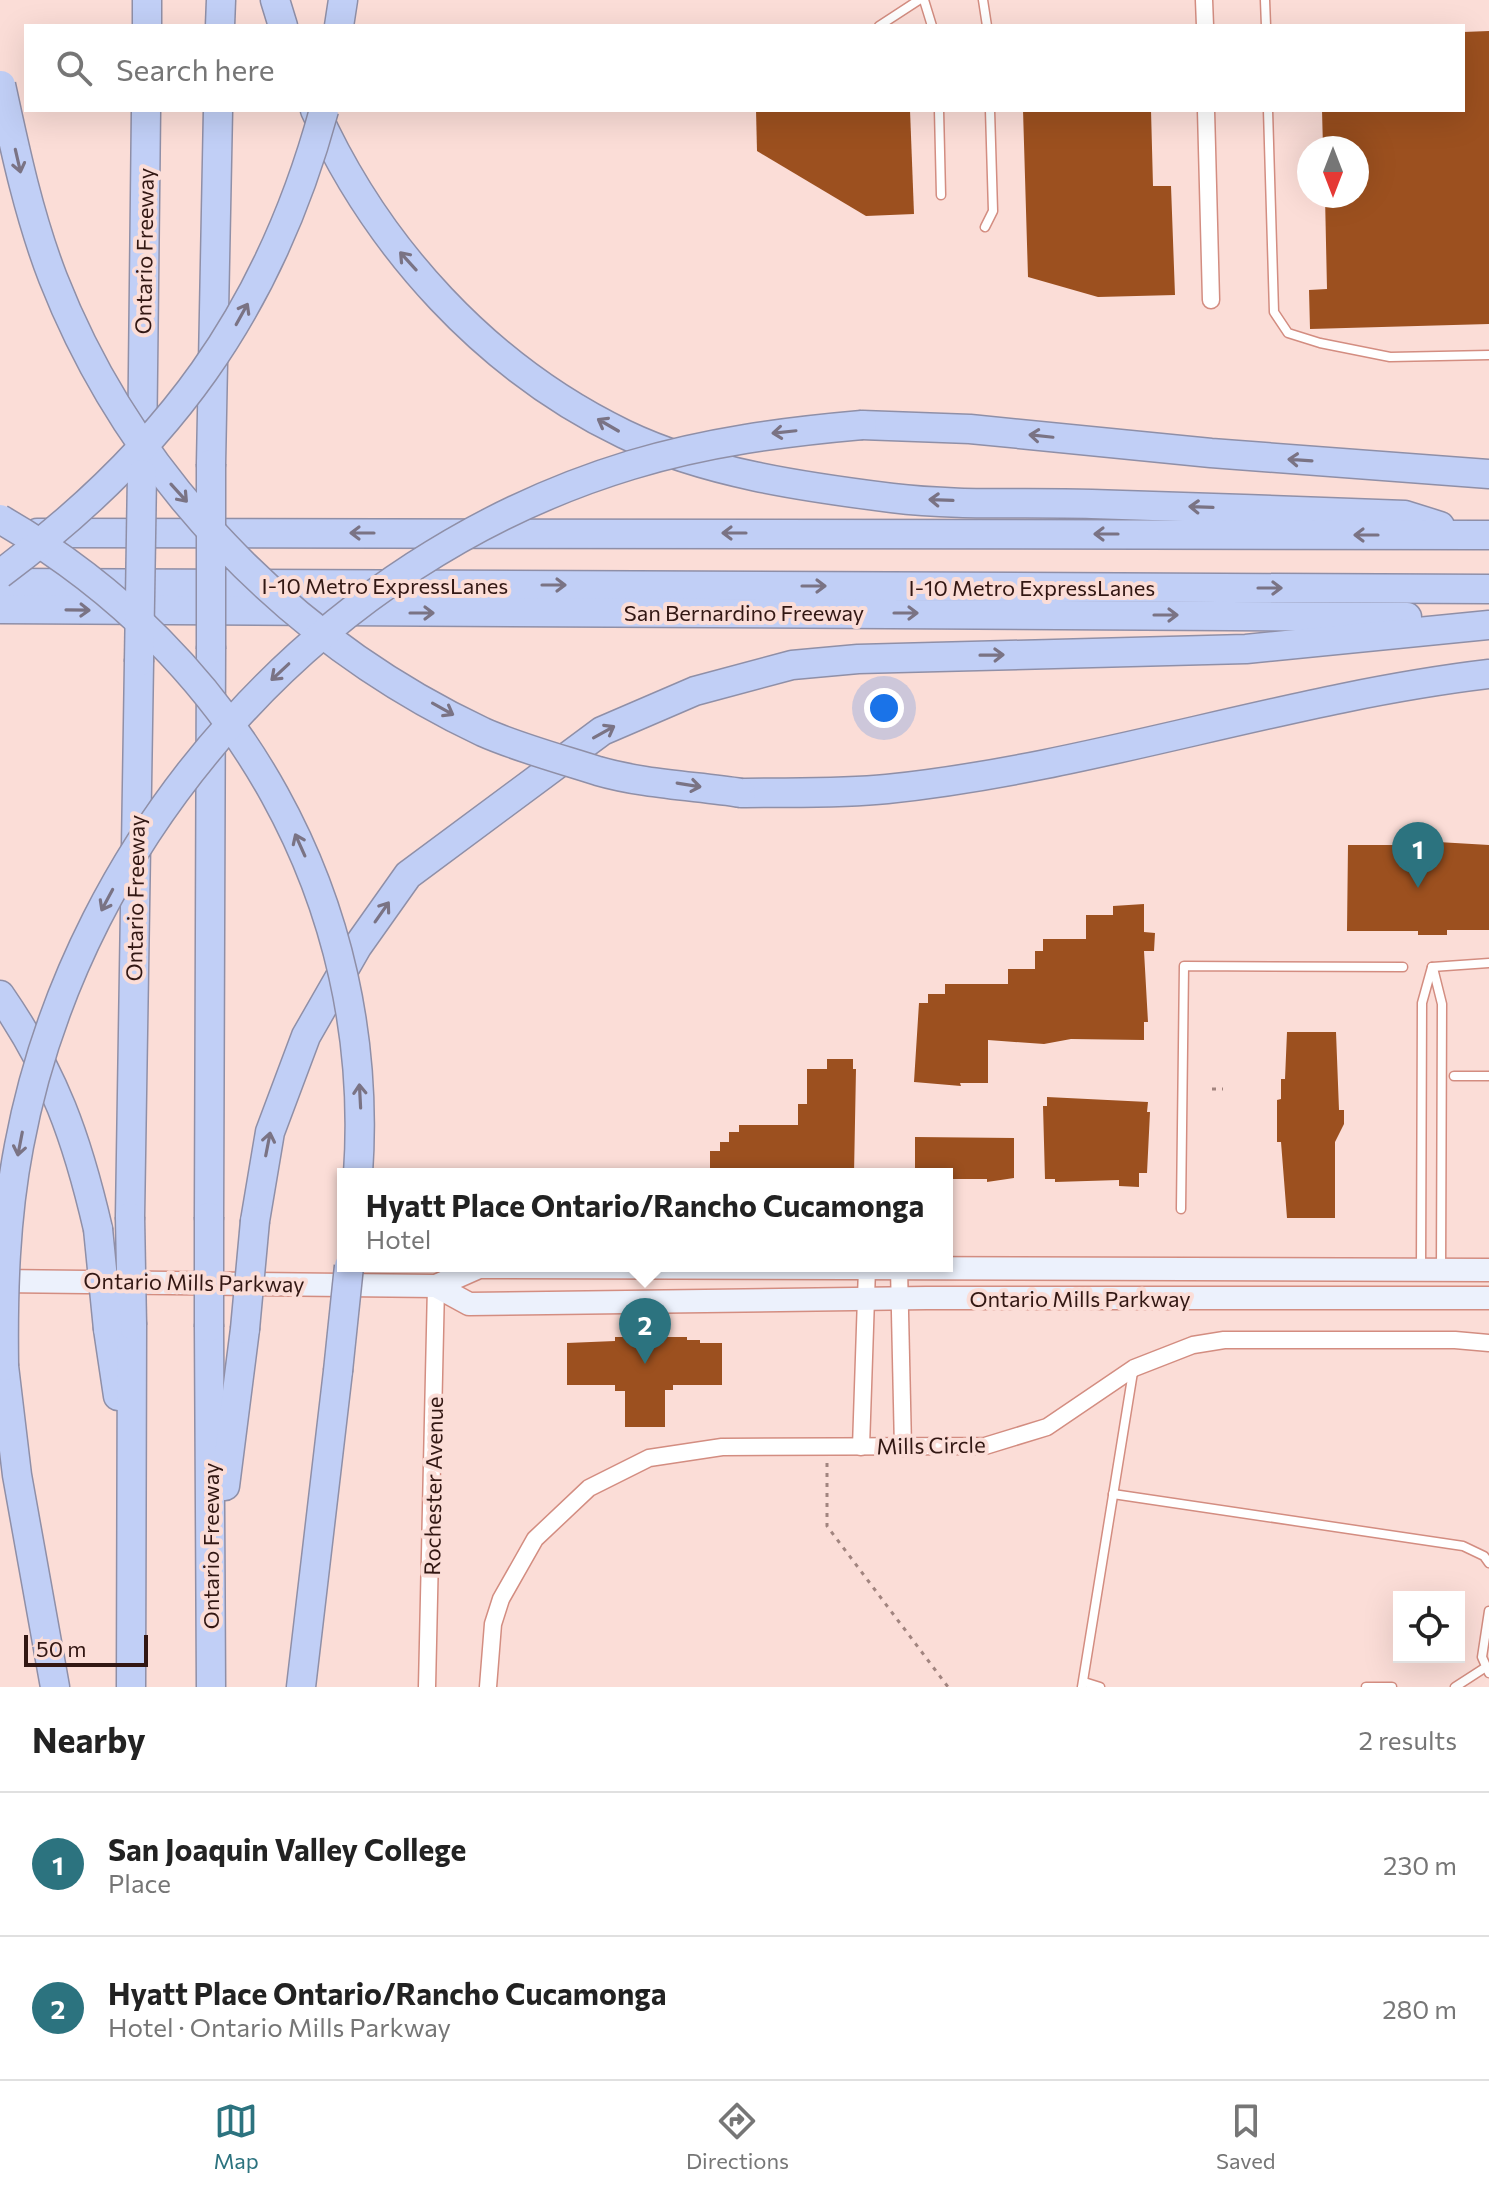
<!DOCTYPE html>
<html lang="en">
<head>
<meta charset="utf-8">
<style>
  body { margin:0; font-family:Commissioner,sans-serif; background:#f6f6f6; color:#222 }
  .controls { position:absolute; right:24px; bottom:24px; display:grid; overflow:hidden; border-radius:0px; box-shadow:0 8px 32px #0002 }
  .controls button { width:72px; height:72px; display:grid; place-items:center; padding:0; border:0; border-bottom:2px solid #e0e0e0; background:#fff; color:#222; font:40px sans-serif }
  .compass { position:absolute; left:1297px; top:136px; width:72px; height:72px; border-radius:50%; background:#fff; box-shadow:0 8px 32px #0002; rotate:180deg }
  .scale { position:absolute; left:24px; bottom:20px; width:124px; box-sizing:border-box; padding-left:8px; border:4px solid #321713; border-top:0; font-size:22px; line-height:28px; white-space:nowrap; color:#321713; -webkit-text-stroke:6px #fbddd7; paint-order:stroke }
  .you { position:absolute; left:884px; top:708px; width:28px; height:28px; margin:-20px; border:6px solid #fff; border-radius:50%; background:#1a73e8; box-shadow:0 0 0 12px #1a73e833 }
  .badge { display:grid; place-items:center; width:52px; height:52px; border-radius:50%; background:#2c737f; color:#fff; font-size:26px; font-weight:700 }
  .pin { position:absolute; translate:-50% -66px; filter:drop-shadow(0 2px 4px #0008) }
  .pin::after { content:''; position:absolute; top:42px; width:28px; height:24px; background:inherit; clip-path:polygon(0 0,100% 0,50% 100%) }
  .popup { position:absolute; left:337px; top:1168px; width:616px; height:104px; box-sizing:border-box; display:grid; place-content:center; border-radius:0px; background:#fff; filter:drop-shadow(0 2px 6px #0005); font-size:26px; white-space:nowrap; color:#767676 }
  .popup b { font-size:30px; color:#222 }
  .popup::after { content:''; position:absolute; left:50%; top:100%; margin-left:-16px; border:16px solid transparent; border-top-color:#fff }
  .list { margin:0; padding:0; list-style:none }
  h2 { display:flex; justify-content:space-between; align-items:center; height:104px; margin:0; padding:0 32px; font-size:34px }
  h2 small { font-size:26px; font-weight:400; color:#767676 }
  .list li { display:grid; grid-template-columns:52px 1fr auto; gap:24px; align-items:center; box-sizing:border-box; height:144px; padding:0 32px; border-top:2px solid #e0e0e0 }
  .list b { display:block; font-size:30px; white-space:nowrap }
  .list p { margin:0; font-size:26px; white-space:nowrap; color:#767676 }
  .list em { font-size:26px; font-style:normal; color:#767676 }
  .icon { flex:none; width:44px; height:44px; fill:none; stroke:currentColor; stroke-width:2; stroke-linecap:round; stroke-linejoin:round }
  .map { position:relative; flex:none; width:1489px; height:1687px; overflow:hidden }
  .search { position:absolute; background:#fff; box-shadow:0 8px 32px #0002; left:24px; right:24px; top:24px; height:88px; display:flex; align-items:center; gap:20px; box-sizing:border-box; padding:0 28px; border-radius:0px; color:#767676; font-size:30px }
  .sheet { height:392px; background:#fff }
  nav { display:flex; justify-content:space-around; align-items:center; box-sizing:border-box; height:112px; border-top:2px solid #e0e0e0; background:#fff; font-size:22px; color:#767676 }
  nav a { display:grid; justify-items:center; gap:4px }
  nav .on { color:#2c737f }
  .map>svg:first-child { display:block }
  .building { fill:#9c501f }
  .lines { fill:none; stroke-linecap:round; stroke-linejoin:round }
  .service-casing { stroke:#d38d81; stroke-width:11 }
  .minor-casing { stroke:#d38d81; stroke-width:19 }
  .secondary-casing { stroke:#d38d81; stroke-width:25 }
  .motorway-casing { stroke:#8f8fa7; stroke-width:31 }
  .path { stroke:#a1847f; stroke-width:3; stroke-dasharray:4 6; stroke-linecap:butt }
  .service { stroke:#fff; stroke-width:8 }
  .minor { stroke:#fff; stroke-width:16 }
  .secondary { stroke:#ecf1fc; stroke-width:22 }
  .motorway { stroke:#c1cff6; stroke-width:28 }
  .motorway-bridge-casing { stroke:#8f8fa7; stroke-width:31; stroke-linecap:butt }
  .motorway-bridge { stroke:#c1cff6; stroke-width:28 }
  .oneway { stroke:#7a7384 }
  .labels { text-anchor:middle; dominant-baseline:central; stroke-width:8; stroke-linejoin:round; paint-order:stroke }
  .street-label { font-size:22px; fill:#321713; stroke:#fbddd7 }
</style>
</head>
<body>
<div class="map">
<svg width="1489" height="1687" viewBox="0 0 1489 1687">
  <rect width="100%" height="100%" fill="#fbddd7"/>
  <g class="building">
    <polygon points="1489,31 1489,324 1310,329 1309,290 1327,289 1325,196 1357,196 1357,148 1323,148 1322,110 1463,110 1463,32"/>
    <polygon points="756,110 910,110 914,214 866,216 757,151"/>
    <polygon points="1023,110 1151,110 1153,186 1171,186 1175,295 1098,297 1028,277"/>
    <polygon points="1421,841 1489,845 1489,930 1447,930 1447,935 1418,935 1418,931 1347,931 1348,845 1421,845"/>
    <polygon points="1144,904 1144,932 1155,933 1154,951 1144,951 1148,1022 1144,1022 1144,1040 1071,1039 1044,1044 988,1040 988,1083 960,1083 961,1086 914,1082 919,1003 928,1003 928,994 945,994 945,984 1008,984 1008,969 1035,969 1035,951 1043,951 1043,939 1086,939 1086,915 1113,915 1113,906"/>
    <polygon points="1287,1032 1336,1032 1339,1110 1344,1110 1344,1124 1335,1142 1335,1218 1287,1218 1281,1142 1277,1142 1277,1100 1281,1099 1281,1079 1285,1079"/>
    <polygon points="827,1059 853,1059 853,1069 856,1069 854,1174 710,1174 710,1151 720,1151 720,1142 729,1142 729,1132 739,1132 739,1125 798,1125 798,1104 807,1104 807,1069 827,1069"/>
    <polygon points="1047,1097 1148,1102 1147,1112 1150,1112 1147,1173 1139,1173 1139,1187 1119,1186 1119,1180 1055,1182 1055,1179 1045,1179 1043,1106 1047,1106"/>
    <polygon points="915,1137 1014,1138 1014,1178 987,1182 987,1179 947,1179 947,1174 915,1174"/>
    <polygon points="615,1337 687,1337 687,1340 700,1340 700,1343 722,1343 722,1385 673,1385 673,1390 665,1390 665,1427 625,1427 625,1391 615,1391 615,1385 567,1385 567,1343 615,1341"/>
  </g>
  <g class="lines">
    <g class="service-casing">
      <g id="service">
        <polyline points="924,0 932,26"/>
        <polyline points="983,0 987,26"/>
        <polyline points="1265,0 1266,26"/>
        <polyline points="879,26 919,0"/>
        <polyline points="939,110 941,195"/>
        <polyline points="1268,110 1274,312 1288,333 1320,343 1390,357 1489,355"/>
        <polyline points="985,227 993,211 990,110"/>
        <polyline points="1432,967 1489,963"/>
        <polyline points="1433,968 1442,1004 1441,1270"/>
        <polyline points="1454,1076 1489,1076"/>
        <polyline points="1181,1209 1184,966 1403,967"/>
        <polyline points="1421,1269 1422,1003 1432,967"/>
        <polyline points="1113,1494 1463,1546 1484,1556 1489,1563"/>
        <polyline points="1489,1611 1482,1657 1489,1673"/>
        <polyline points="1084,1682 1100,1687"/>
        <polyline points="1082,1687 1133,1372"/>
        <polyline points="1366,1687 1392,1687"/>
        <polyline points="1455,1687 1486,1667"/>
      </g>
    </g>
    <g class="minor-casing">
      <g id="minor">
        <polyline points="1204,0 1205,26"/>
        <polyline points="1206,110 1211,300"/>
        <polyline points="899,1268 903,1448"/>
        <polyline points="861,1447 867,1268"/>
        <polyline points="427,1687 436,1286"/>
        <polyline points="488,1687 493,1624 501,1599 535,1539 589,1488 649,1458 722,1447 985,1446 1047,1427 1134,1368 1193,1345 1224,1340 1455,1340 1489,1343"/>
      </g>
    </g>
    <g class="secondary-casing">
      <g id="secondary">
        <polyline points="0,1281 436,1286 479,1267 1489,1270"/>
        <polyline points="436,1286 469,1304 926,1298 1489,1298"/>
      </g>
    </g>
    <g class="motorway-casing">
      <g id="motorway">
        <polyline points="275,0 283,26"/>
        <polyline points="147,26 147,0"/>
        <polyline points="220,26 221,0"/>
        <polyline points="339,26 343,0"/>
        <path d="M315,110C377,248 487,368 624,434C705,473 804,487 892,498C957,506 1026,502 1092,504C1196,507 1301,511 1405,515L1440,526"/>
        <polyline points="862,425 970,429 1211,453 1489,474"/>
        <polyline points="142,457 146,110"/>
        <polyline points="211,464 218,110"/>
        <polyline points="37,533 1489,535"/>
        <polyline points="0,583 1489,589"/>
        <polyline points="0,609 1407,617"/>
        <path d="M741,793C789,792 839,794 887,789C1090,768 1286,698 1489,674"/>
        <path d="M0,995C54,1073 77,1138 98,1229"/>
        <polyline points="130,1217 139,662"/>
        <polyline points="209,1217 211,649"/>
        <polyline points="255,1221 270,1132 306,1036 357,947 408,875 602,731 695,691 792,665 858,659 1246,649 1489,625"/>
        <polyline points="209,1327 211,1687"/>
        <polyline points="108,1329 118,1396"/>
        <polyline points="4,1366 17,1475 55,1687"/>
        <polyline points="225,1486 245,1329"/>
        <polyline points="131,1687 132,1325"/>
        <polyline points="301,1687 338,1371"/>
      </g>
    </g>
    <g class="path">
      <polyline points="1212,1089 1223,1089"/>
      <polyline points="827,1463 827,1526 948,1687"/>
    </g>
    <use href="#service" class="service"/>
    <use href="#minor" class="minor"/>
    <use href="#secondary" class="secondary"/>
    <use href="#motorway" class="motorway"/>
    <g class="motorway-bridge-casing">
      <g id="motorway-bridge">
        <path d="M1,85C15,150 29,216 53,278C131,477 290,641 483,732C519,748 561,759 598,771C643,784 695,786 741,793"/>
        <polyline points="211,464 211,649"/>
        <path d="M0,519C236,654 377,901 358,1174"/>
        <path d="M0,574C167,450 269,312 324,110"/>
        <polyline points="139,662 142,474"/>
        <polyline points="130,1217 132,1325"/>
        <polyline points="209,1217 209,1327"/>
        <polyline points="98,1229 108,1329"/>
        <polyline points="245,1329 255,1221"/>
        <path d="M4,1366C3,1292 5,1219 19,1146C78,831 324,558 631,465C707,442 783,432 862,425"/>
        <polyline points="338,1371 349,1266"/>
      </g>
    </g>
    <use href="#motorway-bridge" class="motorway-bridge"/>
  </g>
  <defs><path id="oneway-shaft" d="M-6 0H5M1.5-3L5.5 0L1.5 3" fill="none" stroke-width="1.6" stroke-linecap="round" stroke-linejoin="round" transform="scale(2)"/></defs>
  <g class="oneway">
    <use href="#oneway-shaft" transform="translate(18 161) rotate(77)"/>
    <use href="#oneway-shaft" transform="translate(408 261) rotate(-132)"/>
    <use href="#oneway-shaft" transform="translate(242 314) rotate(-61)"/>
    <use href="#oneway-shaft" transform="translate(608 425) rotate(-150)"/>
    <use href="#oneway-shaft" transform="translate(784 432) rotate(174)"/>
    <use href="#oneway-shaft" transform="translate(1041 436) rotate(-174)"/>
    <use href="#oneway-shaft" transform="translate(1300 460) rotate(-176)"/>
    <use href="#oneway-shaft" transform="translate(179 493) rotate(48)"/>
    <use href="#oneway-shaft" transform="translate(941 500) rotate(-178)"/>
    <use href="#oneway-shaft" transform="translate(1201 507) rotate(-178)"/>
    <use href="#oneway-shaft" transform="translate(362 533) rotate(180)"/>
    <use href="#oneway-shaft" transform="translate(734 533) rotate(-180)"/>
    <use href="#oneway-shaft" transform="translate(1106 534) rotate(-180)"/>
    <use href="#oneway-shaft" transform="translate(1366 535) rotate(-180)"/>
    <use href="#oneway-shaft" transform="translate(554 585)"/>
    <use href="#oneway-shaft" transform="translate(814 586)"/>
    <use href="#oneway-shaft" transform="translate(1270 588)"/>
    <use href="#oneway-shaft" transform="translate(78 610) rotate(1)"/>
    <use href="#oneway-shaft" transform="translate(422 613)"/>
    <use href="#oneway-shaft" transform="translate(906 613)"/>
    <use href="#oneway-shaft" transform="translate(1166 615)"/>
    <use href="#oneway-shaft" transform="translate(992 655) rotate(-1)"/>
    <use href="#oneway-shaft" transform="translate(280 672) rotate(137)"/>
    <use href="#oneway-shaft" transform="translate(443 709) rotate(29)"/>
    <use href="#oneway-shaft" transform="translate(604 732) rotate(-29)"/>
    <use href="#oneway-shaft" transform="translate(689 785) rotate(9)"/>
    <use href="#oneway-shaft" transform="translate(300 845) rotate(-114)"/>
    <use href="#oneway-shaft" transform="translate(107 900) rotate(118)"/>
    <use href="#oneway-shaft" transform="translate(382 912) rotate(-55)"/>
    <use href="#oneway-shaft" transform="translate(360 1096) rotate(-93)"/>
    <use href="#oneway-shaft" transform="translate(20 1144) rotate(101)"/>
    <use href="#oneway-shaft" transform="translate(268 1144) rotate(-79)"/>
  </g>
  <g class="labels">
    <g class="street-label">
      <text transform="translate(144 251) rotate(-89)">Ontario Freeway</text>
      <text x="385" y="585">I-10 Metro ExpressLanes</text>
      <text x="1032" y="587">I-10 Metro ExpressLanes</text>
      <text x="744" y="612">San Bernardino Freeway</text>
      <text transform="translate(135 898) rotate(-89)">Ontario Freeway</text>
      <text transform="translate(194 1282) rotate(1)">Ontario Mills Parkway</text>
      <text x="1080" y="1298">Ontario Mills Parkway</text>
      <text transform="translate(931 1445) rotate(-1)">Mills Circle</text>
      <text transform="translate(433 1486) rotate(-89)">Rochester Avenue</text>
      <text transform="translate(210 1546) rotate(-90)">Ontario Freeway</text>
    </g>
  </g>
</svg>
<div class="controls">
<button><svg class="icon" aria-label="locate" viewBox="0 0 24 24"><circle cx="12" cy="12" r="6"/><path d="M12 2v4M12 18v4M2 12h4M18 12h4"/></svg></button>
</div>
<svg class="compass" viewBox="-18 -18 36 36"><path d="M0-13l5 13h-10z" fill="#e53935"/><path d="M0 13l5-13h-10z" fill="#767676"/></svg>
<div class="scale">50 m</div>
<div class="you"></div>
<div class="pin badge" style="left:1418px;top:888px">1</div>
<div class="pin badge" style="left:645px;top:1364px">2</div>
<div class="popup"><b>Hyatt Place Ontario/Rancho Cucamonga</b>Hotel</div>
<div class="search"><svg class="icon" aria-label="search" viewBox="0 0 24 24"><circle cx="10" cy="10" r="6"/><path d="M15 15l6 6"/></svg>Search here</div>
</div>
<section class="sheet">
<h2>Nearby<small>2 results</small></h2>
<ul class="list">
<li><span class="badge">1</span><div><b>San Joaquin Valley College</b><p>Place</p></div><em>230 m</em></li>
<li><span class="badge">2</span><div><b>Hyatt Place Ontario/Rancho Cucamonga</b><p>Hotel · Ontario Mills Parkway</p></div><em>280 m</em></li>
</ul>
</section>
<nav>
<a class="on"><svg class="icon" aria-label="map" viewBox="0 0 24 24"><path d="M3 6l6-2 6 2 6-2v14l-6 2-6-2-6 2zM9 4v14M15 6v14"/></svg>Map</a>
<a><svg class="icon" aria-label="directions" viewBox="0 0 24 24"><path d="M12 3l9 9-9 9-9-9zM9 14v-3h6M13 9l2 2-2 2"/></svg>Directions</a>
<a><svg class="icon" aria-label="saved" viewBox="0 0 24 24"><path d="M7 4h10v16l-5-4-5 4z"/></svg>Saved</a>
</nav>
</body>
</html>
